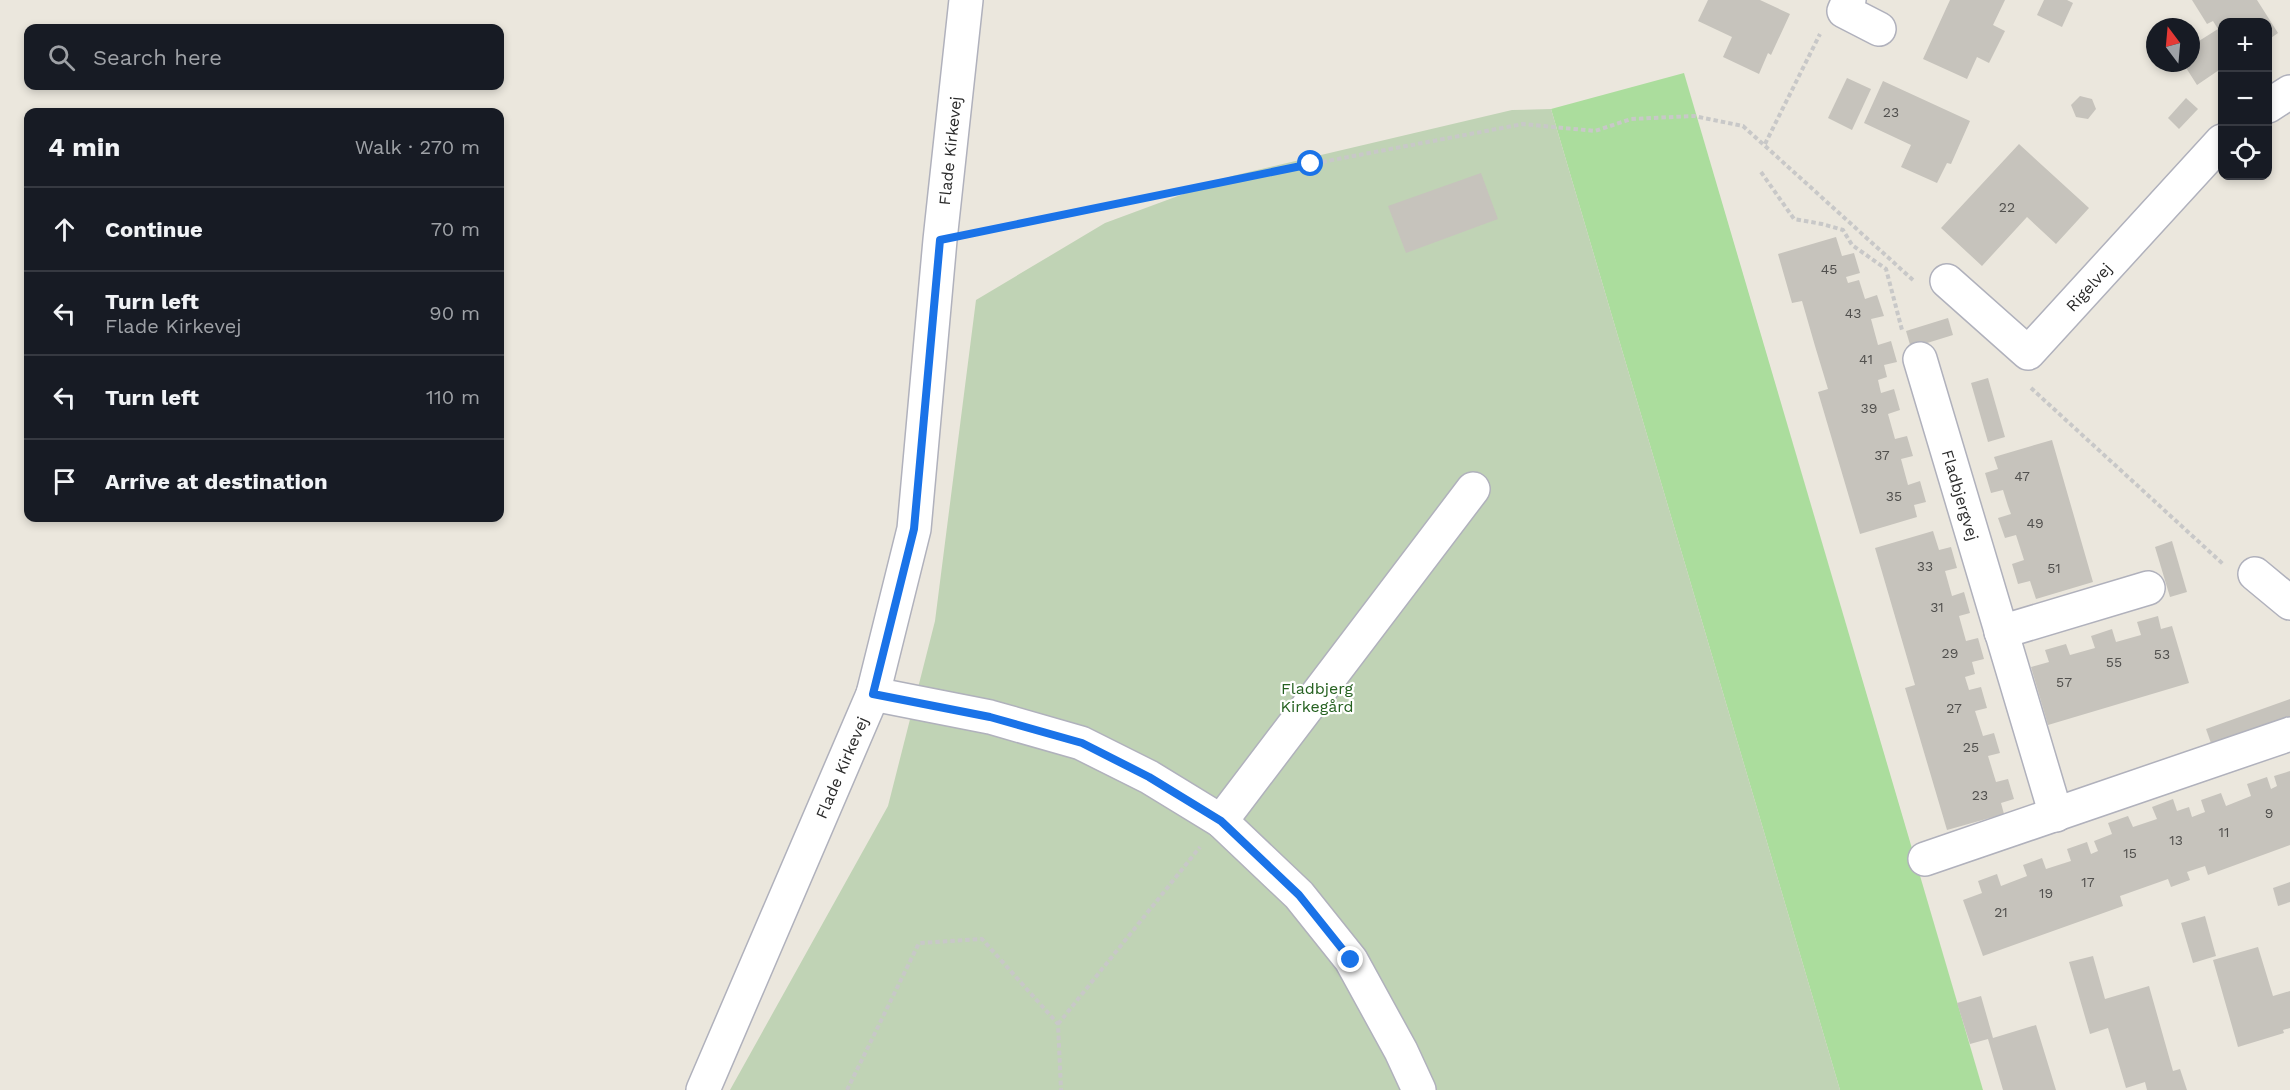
<!DOCTYPE html>
<html lang="en">
<head>
<meta charset="utf-8">
<style>
  body { margin:0; font-family:"Work Sans",sans-serif; background:#20242c; color:#f1f3f6 }
  .controls { position:absolute; right:18px; top:18px; display:grid; overflow:hidden; border-radius:12px; box-shadow:0 3px 9px #0003 }
  .controls button { width:54px; height:54px; display:grid; place-items:center; padding:0; border:0; border-bottom:2px solid #363941; background:#171b24; color:#f1f3f6; font:30px sans-serif }
  .compass { position:absolute; left:2146px; top:18px; width:54px; height:54px; border-radius:50%; background:#171b24; box-shadow:0 3px 9px #0003; rotate:344deg }
  .stop { position:absolute; width:18px; height:18px; margin:-14px; border:4px solid #1a73e8; border-radius:50%; background:#fff }
  .stop.end { background:#1a73e8; border-color:#fff; box-shadow:0 2px 6px #0008 }
  .list { margin:0; padding:0; list-style:none }
  h2 { display:flex; justify-content:space-between; align-items:center; height:78px; margin:0; padding:0 24px; font-size:26px }
  h2 small { font-size:20px; font-weight:400; color:#9ea1a6 }
  .list li { display:grid; grid-template-columns:39px 1fr auto; gap:18px; align-items:center; box-sizing:border-box; height:84px; padding:0 24px; border-top:2px solid #363941 }
  .list b { display:block; font-size:22px; white-space:nowrap }
  .list p { margin:0; font-size:20px; white-space:nowrap; color:#9ea1a6 }
  .list em { font-size:20px; font-style:normal; color:#9ea1a6 }
  .icon { flex:none; width:33px; height:33px; fill:none; stroke:currentColor; stroke-width:2; stroke-linecap:round; stroke-linejoin:round }
  .map { position:relative; flex:none; width:2290px; height:1090px; overflow:hidden }
  .search { position:absolute; background:#171b24; box-shadow:0 3px 9px #0003; left:24px; top:24px; width:480px; height:66px; display:flex; align-items:center; gap:15px; box-sizing:border-box; padding:0 21px; border-radius:12px; color:#9ea1a6; font-size:22px }
  .panel { position:absolute; background:#171b24; box-shadow:0 3px 9px #0003; left:24px; top:108px; width:480px; height:414px; border-radius:12px }
  .map>svg:first-child { display:block }
  .green { fill:#abdd9d }
  .cemetery { fill:#c0d3b5 }
  .building { fill:#c6c3bc }
  .lines { fill:none; stroke-linecap:round; stroke-linejoin:round }
  .minor-casing { stroke:#b0b1bc; stroke-width:36 }
  .path { stroke:#c8c8c8; stroke-width:4; stroke-dasharray:4.5 3; stroke-linecap:butt }
  .minor { stroke:#fff; stroke-width:33 }
  .route { stroke:#1a73e8; stroke-width:8 }
  .labels { text-anchor:middle; dominant-baseline:central; stroke-width:4.5; stroke-linejoin:round; paint-order:stroke }
  .number-label { font-size:14px; fill:#51504e }
  .street-label { font-size:16px; fill:#2a2a2a; stroke:#fff }
  .park-label { font-size:16px; fill:#256120; stroke:#fff }
</style>
</head>
<body>
<div class="map">
<svg width="2290" height="1090" viewBox="0 0 2290 1090">
  <rect width="100%" height="100%" fill="#ebe7dd"/>
  <polygon class="green" points="1684,73 1983,1090 1840,1090 1551,109"/>
  <polygon class="cemetery" points="1551,109 1840,1090 730,1090 888,806 935,621 976,300 1105,223 1232,176 1512,110"/>
  <g class="building">
    <polygon points="1708,0 1760,0 1790,14 1771,55 1768,53 1759,74 1723,57 1732,37 1698,21"/>
    <polygon points="1950,0 2005,0 1993,25 2005,31 1989,63 1977,57 1967,79 1923,59"/>
    <polygon points="2044,0 2067,0 2073,3 2062,27 2037,15"/>
    <polygon points="2192,0 2257,0 2278,33 2268,40 2268,22 2222,22 2222,68 2197,85 2183,63 2191,63 2191,46 2218,29 2213,21 2207,24"/>
    <polygon points="1847,78 1871,89 1852,130 1828,118"/>
    <polygon points="1883,81 1970,121 1951,164 1947,163 1937,183 1901,167 1911,145 1864,123"/>
    <polygon points="2080,96 2092,99 2096,109 2088,119 2076,117 2071,105"/>
    <polygon points="2186,98 2198,109 2179,129 2168,118"/>
    <polygon points="2019,144 2089,208 2056,244 2027,217 1982,266 1941,228"/>
    <polygon points="1481,173 1498,219 1406,253 1388,206"/>
    <polygon points="1836,237 1842,256 1854,253 1860,273 1846,277 1848,283 1859,280 1865,299 1877,295 1884,316 1871,319 1878,345 1891,341 1897,362 1884,365 1887,377 1878,380 1881,393 1894,389 1900,410 1888,414 1895,439 1907,436 1913,456 1901,459 1908,485 1920,481 1926,502 1914,505 1917,517 1860,534 1818,392 1828,389 1815,346 1802,301 1792,303 1778,254"/>
    <polygon points="1948,318 1953,335 1911,348 1906,331"/>
    <polygon points="1988,378 2005,437 1988,442 1971,383"/>
    <polygon points="2052,440 2093,582 2036,599 2030,581 2018,584 2012,564 2024,560 2016,535 2005,538 1998,518 2011,514 2008,506 2003,490 1991,493 1985,473 1998,469 1994,457"/>
    <polygon points="1933,531 1939,550 1951,547 1957,568 1945,571 1952,596 1964,592 1970,613 1959,616 1966,641 1978,638 1984,659 1972,662 1975,674 1965,677 1969,690 1981,687 1987,708 1975,711 1983,736 1994,733 2000,753 1988,756 1996,782 2008,779 2014,799 2001,803 2004,814 1947,830 1905,688 1915,685 1875,548"/>
    <polygon points="2172,541 2187,592 2170,597 2155,547"/>
    <polygon points="2158,616 2161,629 2172,626 2189,683 2048,725 2031,667 2049,662 2045,650 2066,644 2070,655 2095,648 2091,636 2112,629 2116,642 2141,635 2137,622"/>
    <polygon points="2290,699 2290,718 2212,746 2206,729"/>
    <polygon points="2290,771 2290,845 2208,875 2205,866 2187,872 2190,880 2171,887 2168,879 2120,896 2123,906 1983,956 1963,900 1982,893 1978,881 1997,874 2001,886 2027,876 2023,865 2042,858 2046,869 2071,861 2067,849 2087,842 2091,854 2098,851 2094,841 2112,834 2108,823 2128,816 2133,827 2157,819 2152,807 2173,799 2177,811 2189,807 2192,817 2205,812 2201,800 2221,793 2226,806 2251,796 2247,784 2267,777 2271,789 2277,786 2274,776"/>
    <polygon points="2290,882 2290,902 2278,906 2273,888"/>
    <polygon points="2205,916 2216,956 2193,963 2181,923"/>
    <polygon points="2258,947 2273,996 2290,991 2290,1028 2283,1030 2284,1033 2238,1047 2213,960"/>
    <polygon points="2093,956 2105,999 2149,986 2173,1071 2180,1069 2187,1090 2147,1090 2145,1082 2126,1088 2108,1028 2090,1034 2069,962"/>
    <polygon points="1981,996 1993,1038 2036,1025 2056,1090 2003,1090 1988,1039 1970,1044 1957,1003"/>
  </g>
  <g class="lines">
    <g class="minor-casing">
      <g id="minor">
        <polyline points="1849,0 1844,11 1879,29"/>
        <polyline points="2268,106 2290,92"/>
        <path id="s1" d="M1947,281L2028,353L2222,141"/>
        <path id="s2" d="M1920,359L2056,815"/>
        <polyline points="2255,574 2290,603"/>
        <polyline points="2001,632 2148,588"/>
        <polyline points="873,694 990,717 1081,743 1149,777 1221,821 1299,895 1351,960 1401,1051 1419,1090"/>
        <polyline points="1221,821 1473,489"/>
        <polyline points="1925,859 2290,734"/>
        <path id="s3" d="M703,1090L873,694L914,529L940,240L966,0"/>
      </g>
    </g>
    <g class="path">
      <polyline points="1765,144 1820,34"/>
      <polyline points="1761,172 1794,219 1822,224 1843,230 1852,245 1886,269 1902,330"/>
      <polyline points="977,233 1311,164 1523,124 1595,131 1631,119 1694,116 1743,126 1913,280"/>
      <polyline points="2031,388 2223,564"/>
      <polyline points="1058,1024 1200,847"/>
      <polyline points="847,1090 919,943 982,939 1058,1024 1061,1090"/>
    </g>
    <use href="#minor" class="minor"/>
  </g>
  <g class="lines">
    <polyline class="route" points="1311,164 940,240 914,529 873,694 990,717 1082,743 1149,777 1221,821 1299,895 1351,960"/>
  </g>
  <g class="labels">
    <g class="number-label">
      <text x="1891" y="112">23</text>
      <text x="2007" y="207">22</text>
      <text x="1829" y="269">45</text>
      <text x="1853" y="313">43</text>
      <text x="1866" y="359">41</text>
      <text x="1869" y="408">39</text>
      <text x="1882" y="455">37</text>
      <text x="2022" y="476">47</text>
      <text x="1894" y="496">35</text>
      <text x="2035" y="523">49</text>
      <text x="1925" y="566">33</text>
      <text x="2054" y="568">51</text>
      <text x="1937" y="607">31</text>
      <text x="1950" y="653">29</text>
      <text x="2162" y="654">53</text>
      <text x="2114" y="662">55</text>
      <text x="2064" y="682">57</text>
      <text x="1954" y="708">27</text>
      <text x="1971" y="747">25</text>
      <text x="1980" y="795">23</text>
      <text x="2269" y="813">9</text>
      <text x="2224" y="832">11</text>
      <text x="2176" y="840">13</text>
      <text x="2130" y="853">15</text>
      <text x="2088" y="882">17</text>
      <text x="2046" y="893">19</text>
      <text x="2001" y="912">21</text>
    </g>
    <g class="street-label">
      <text stroke="none"><textPath href="#s3" startOffset="981">Flade Kirkevej</textPath></text>
      <text stroke="none"><textPath href="#s1" startOffset="198">Rigelvej</textPath></text>
      <text stroke="none"><textPath href="#s2" startOffset="142">Fladbjergvej</textPath></text>
      <text stroke="none"><textPath href="#s3" startOffset="351">Flade Kirkevej</textPath></text>
    </g>
    <g class="park-label">
      <text x="1317" y="688">Fladbjerg<tspan x="1317" dy="18">Kirkegård</tspan></text>
    </g>
  </g>
</svg>
<div class="controls">
<button>+</button>
<button>−</button>
<button><svg class="icon" aria-label="locate" viewBox="0 0 24 24"><circle cx="12" cy="12" r="6"/><path d="M12 2v4M12 18v4M2 12h4M18 12h4"/></svg></button>
</div>
<svg class="compass" viewBox="-18 -18 36 36"><path d="M0-13l5 13h-10z" fill="#e53935"/><path d="M0 13l5-13h-10z" fill="#9ea1a6"/></svg>
<div class="stop" style="left:1311px;top:164px"></div>
<div class="stop end" style="left:1351px;top:960px"></div>
<div class="search"><svg class="icon" aria-label="search" viewBox="0 0 24 24"><circle cx="10" cy="10" r="6"/><path d="M15 15l6 6"/></svg>Search here</div>
<section class="panel">
<h2>4 min<small>Walk · 270 m</small></h2>
<ul class="list">
<li><svg class="icon" aria-label="ahead" viewBox="0 0 24 24"><path d="M12 20V5M6 11l6-6 6 6"/></svg><div><b>Continue</b></div><em>70 m</em></li>
<li><svg class="icon" aria-label="left" viewBox="0 0 24 24"><path d="M17 20v-9H6M10 6l-5 5 5 5"/></svg><div><b>Turn left</b><p>Flade Kirkevej</p></div><em>90 m</em></li>
<li><svg class="icon" aria-label="left" viewBox="0 0 24 24"><path d="M17 20v-9H6M10 6l-5 5 5 5"/></svg><div><b>Turn left</b></div><em>110 m</em></li>
<li><svg class="icon" aria-label="arrive" viewBox="0 0 24 24"><path d="M6 21V4h12l-3 4 3 4H6"/></svg><div><b>Arrive at destination</b></div></li>
</ul>
</section>
</div>
</body>
</html>
